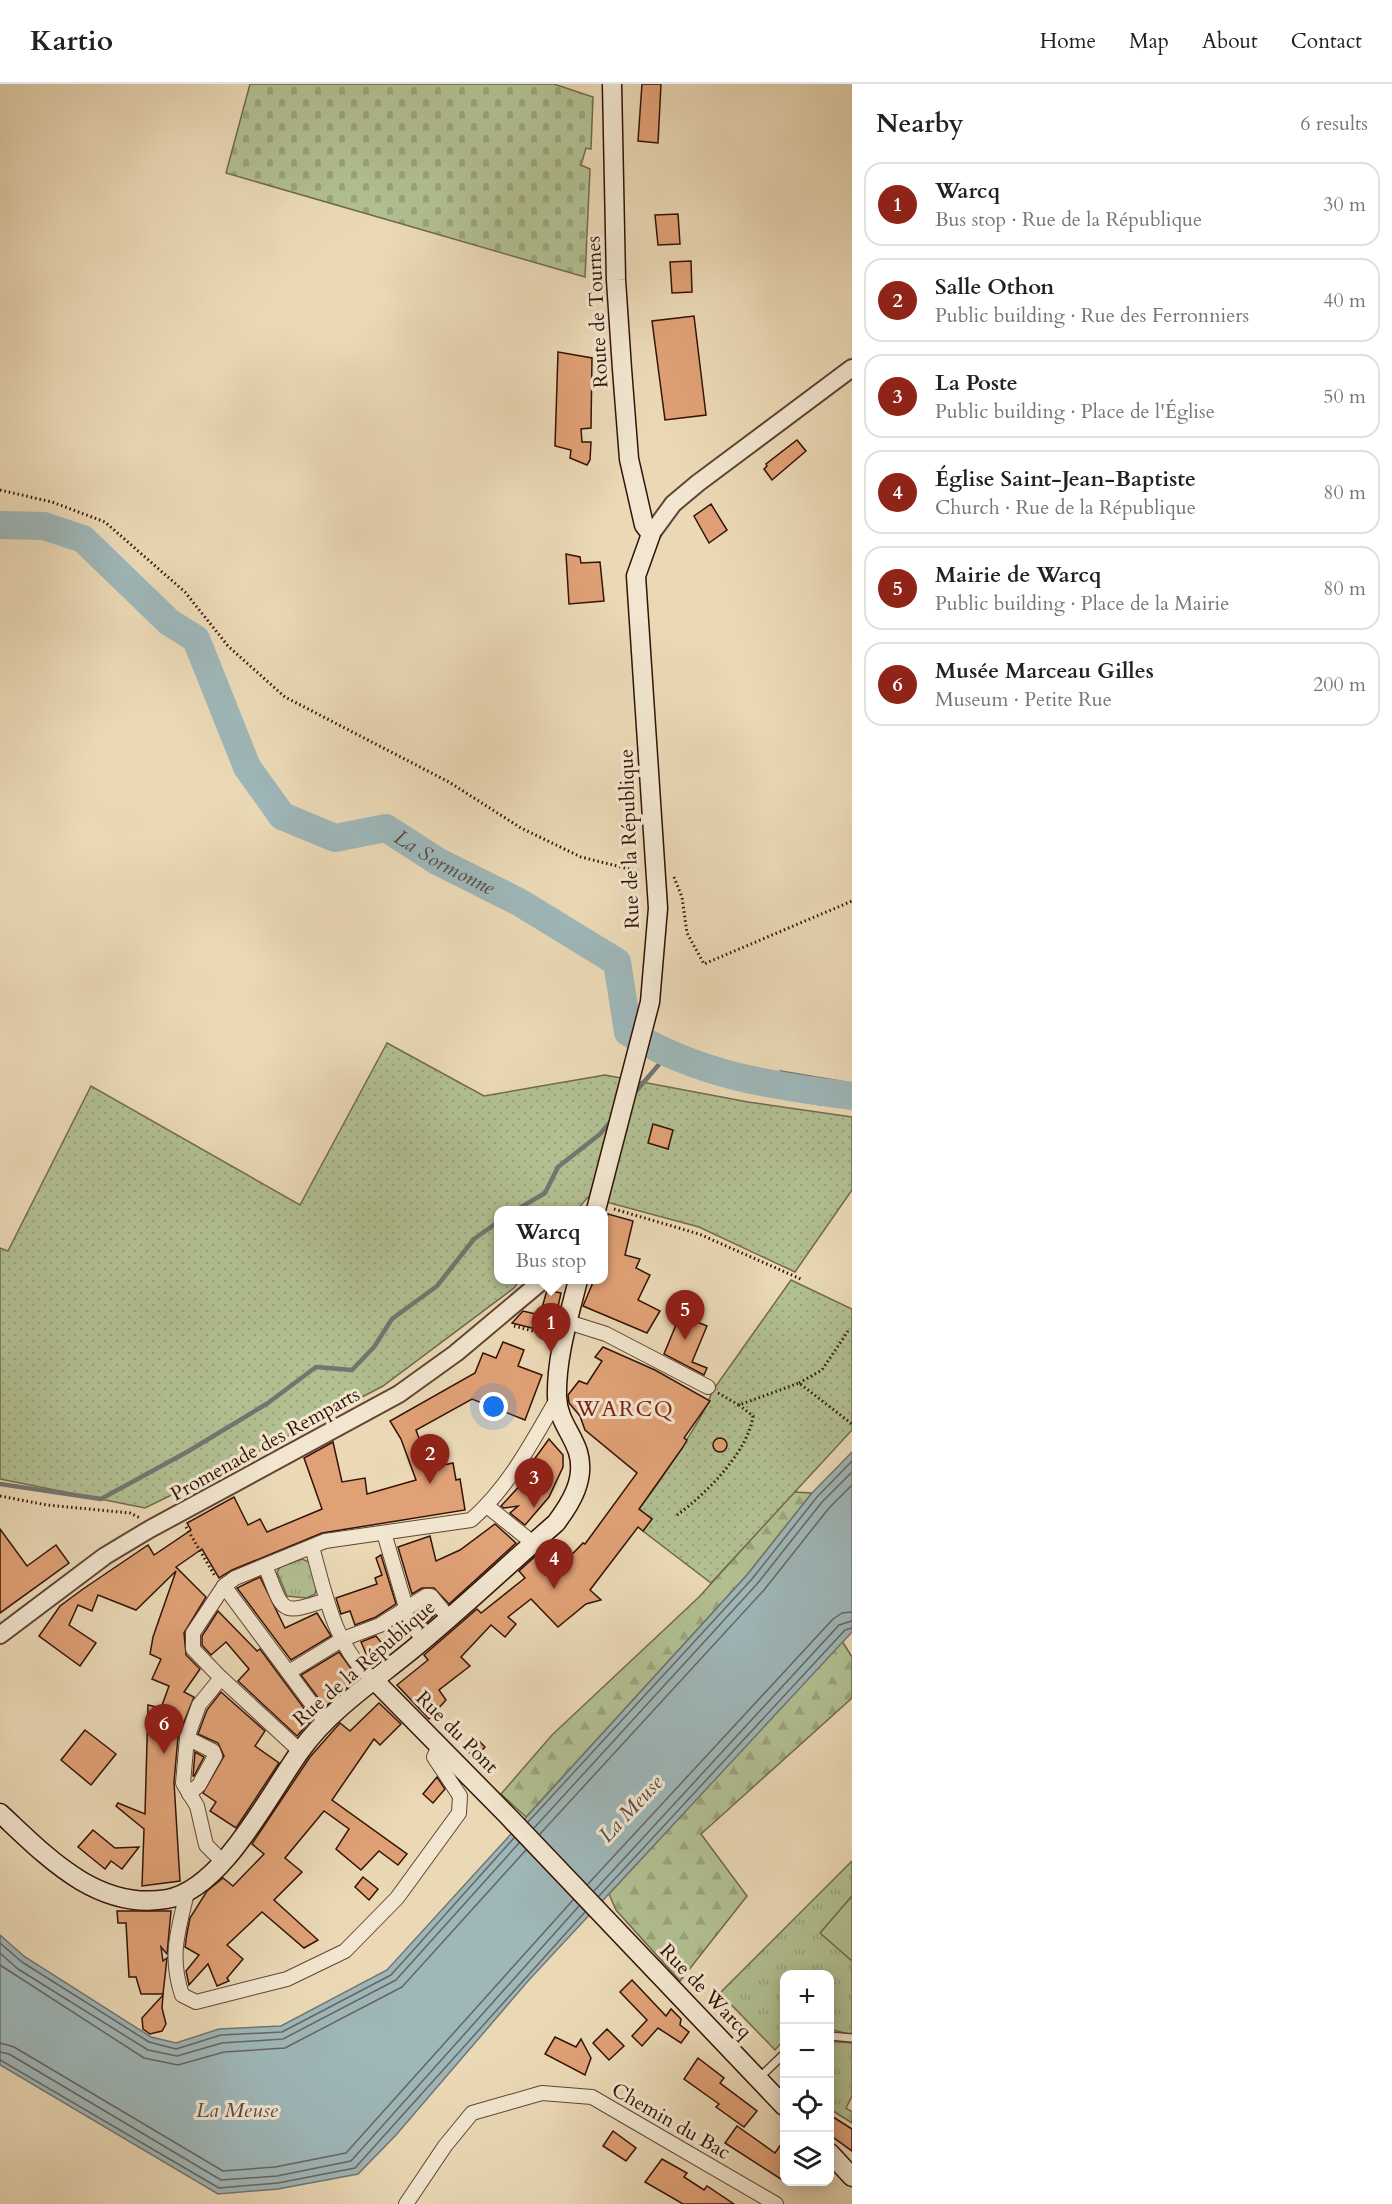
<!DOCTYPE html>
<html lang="en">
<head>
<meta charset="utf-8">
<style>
  body { margin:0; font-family:Cardo,serif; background:#f2f2f2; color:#222 }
  .controls { position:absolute; right:18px; bottom:18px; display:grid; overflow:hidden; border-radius:12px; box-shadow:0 3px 15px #0003 }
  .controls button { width:54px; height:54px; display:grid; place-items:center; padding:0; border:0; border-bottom:2px solid #e0e0e0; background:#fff; color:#222; font:30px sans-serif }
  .you { position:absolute; left:494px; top:1323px; width:21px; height:21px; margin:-15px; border:4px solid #fff; border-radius:50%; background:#1a73e8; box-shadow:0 0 0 9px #1a73e833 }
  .badge { display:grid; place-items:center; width:39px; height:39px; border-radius:50%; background:#8f2418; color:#fff; font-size:20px; font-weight:700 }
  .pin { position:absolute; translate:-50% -50px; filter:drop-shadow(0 2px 3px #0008) }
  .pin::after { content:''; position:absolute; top:32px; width:21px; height:18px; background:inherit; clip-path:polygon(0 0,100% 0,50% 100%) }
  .popup { position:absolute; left:494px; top:1122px; width:114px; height:78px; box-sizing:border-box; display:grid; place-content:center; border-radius:12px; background:#fff; filter:drop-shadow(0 2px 4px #0005); font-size:20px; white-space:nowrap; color:#767676 }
  .popup b { font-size:22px; color:#222 }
  .popup::after { content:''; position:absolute; left:50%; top:100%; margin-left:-12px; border:12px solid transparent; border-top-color:#fff }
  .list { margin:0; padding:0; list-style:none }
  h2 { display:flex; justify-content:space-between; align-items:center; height:78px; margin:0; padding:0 24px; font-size:26px }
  h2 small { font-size:20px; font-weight:400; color:#767676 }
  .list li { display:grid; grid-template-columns:39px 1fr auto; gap:18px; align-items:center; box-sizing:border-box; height:84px; margin:0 12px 12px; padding:0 12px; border:2px solid #e0e0e0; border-radius:18px }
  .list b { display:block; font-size:22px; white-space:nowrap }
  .list p { margin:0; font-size:20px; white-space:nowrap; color:#767676 }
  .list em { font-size:20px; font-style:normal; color:#767676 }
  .icon { flex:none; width:33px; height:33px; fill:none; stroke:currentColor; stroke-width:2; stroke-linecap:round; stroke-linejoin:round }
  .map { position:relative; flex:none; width:852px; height:2120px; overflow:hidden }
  header { display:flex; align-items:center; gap:36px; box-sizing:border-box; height:84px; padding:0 30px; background:#fff; border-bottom:2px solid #e0e0e0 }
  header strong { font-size:28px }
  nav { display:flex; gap:33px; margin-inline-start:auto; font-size:21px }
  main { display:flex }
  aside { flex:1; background:#fff }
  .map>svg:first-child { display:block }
  .grass { fill:url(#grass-tufts); stroke:#726a4c; stroke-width:1.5 }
  .forest { fill:url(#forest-firs); stroke:#726a4c; stroke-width:1.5 }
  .cemetery { fill:url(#cemetery-stones); stroke:#726a4c; stroke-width:1.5 }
  .park { fill:url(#park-dots); stroke:#726a4c; stroke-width:1.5 }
  .pitch { fill:#b2c092; stroke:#726a4c; stroke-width:1.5 }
  .water { fill:#9eb7b9; stroke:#737572; stroke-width:1.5 }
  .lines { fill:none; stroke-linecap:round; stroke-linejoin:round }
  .shore { stroke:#686560; stroke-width:1.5 }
  .stream { stroke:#737572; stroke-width:4.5 }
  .river { stroke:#9eb7b9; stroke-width:28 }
  .building { fill:#e1a176; stroke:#331307; stroke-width:1.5 }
  .service-casing { stroke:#614433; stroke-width:10 }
  .minor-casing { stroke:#614433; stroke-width:16 }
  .tertiary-casing { stroke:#614433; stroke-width:20 }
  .secondary-casing { stroke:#331307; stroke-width:21 }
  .path { stroke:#331307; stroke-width:3; stroke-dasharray:1.5 3; stroke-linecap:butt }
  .service { stroke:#f2e6d0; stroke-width:7 }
  .minor { stroke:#f2e6d0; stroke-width:14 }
  .tertiary { stroke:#f2e6d0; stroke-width:16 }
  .secondary { stroke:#f2e6d0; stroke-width:18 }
  .labels { text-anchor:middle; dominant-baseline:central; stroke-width:6; stroke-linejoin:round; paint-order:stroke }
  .street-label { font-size:20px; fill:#331307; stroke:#f2e6d0 }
  .water-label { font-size:21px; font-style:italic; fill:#584c45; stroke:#f2e6d0 }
  .quarter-label { font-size:22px; letter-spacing:1.5px; fill:#7a1f14; stroke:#f2e6d0 }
</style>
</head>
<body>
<header>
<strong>Kartio</strong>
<nav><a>Home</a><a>Map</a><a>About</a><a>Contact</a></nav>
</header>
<main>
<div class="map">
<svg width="852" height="2120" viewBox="0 0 852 2120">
  <defs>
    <pattern id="grass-tufts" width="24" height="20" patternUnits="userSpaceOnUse" patternTransform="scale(1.5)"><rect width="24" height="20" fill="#b2c092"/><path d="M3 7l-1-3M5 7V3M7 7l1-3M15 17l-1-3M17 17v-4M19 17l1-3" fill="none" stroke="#9aa47c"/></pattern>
    <pattern id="forest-firs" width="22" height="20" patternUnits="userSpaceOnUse" patternTransform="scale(1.5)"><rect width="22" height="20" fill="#b2c092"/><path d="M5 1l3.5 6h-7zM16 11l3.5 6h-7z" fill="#9aa47c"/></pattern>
    <pattern id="cemetery-stones" width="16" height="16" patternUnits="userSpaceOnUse" patternTransform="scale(1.5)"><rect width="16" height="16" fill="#b2c092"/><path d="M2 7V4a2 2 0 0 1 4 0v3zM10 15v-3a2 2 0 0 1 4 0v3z" fill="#9aa47c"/></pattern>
    <pattern id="park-dots" width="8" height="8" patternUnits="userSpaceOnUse" patternTransform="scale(1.5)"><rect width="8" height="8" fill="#b2c092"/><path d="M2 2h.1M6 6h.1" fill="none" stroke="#9aa47c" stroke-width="1.8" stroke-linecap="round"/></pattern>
  </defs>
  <rect width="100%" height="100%" fill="#ebd9b6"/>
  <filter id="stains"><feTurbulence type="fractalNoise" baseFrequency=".00333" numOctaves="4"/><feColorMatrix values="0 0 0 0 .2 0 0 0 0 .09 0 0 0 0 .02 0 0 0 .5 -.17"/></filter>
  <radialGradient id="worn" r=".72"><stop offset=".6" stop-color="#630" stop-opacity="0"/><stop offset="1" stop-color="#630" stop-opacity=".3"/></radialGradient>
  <g class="grass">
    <polygon points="302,1475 309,1478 317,1503 315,1510 307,1514 287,1512 277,1488 280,1483"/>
    <polygon points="852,1777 852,1951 830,1945 830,1890 784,1890 784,1956 775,1966 720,1909"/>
    <polygon points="830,1957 852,1959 852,2012 846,2024 852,2028 852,2039 830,2025"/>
  </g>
  <g class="forest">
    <polygon points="794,1408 812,1409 747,1491 526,1733 501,1710 552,1651 699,1513"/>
    <polygon points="842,1557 852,1573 852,1614 701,1750 747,1812 680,1897 616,1826 609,1810"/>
  </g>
  <polygon class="cemetery" points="250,0 554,0 593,13 591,65 586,64 581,81 590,85 585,193 226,89"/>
  <g class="park">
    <polygon points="387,959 484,1012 605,991 748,1018 852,1033 852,1106 795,1188 699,1143 588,1113 577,1126 498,1126 498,1196 520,1196 514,1204 383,1302 229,1383 145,1424 0,1395 0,1164 8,1167 91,1002 300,1121"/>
    <path d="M791,1196L852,1225V1346L711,1499L643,1447L652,1435L639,1425C653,1407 709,1327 711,1309Z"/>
  </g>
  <polygon class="pitch" points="852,1812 852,1877 820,1849"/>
  <g class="water">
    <polygon points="781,987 852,999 852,1021 819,1021"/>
    <polygon points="852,1368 852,1548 528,1897 396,2051 358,2090 278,2105 218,2110 0,1981 0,1851 25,1873 151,1953 176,1959 219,1945 281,1942 387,1886 747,1491 812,1409"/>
  </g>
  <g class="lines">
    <g class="shore">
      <polyline points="852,1004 810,997 806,1000 821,1015 852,1015"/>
      <polyline points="528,1738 752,1495 817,1413 852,1377"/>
      <polyline points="534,1744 757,1500 822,1418 852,1388"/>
      <polyline points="540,1750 764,1506 829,1424 852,1401"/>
      <polyline points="588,1800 833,1535 842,1529 852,1528"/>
      <polyline points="594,1807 839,1541 852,1537"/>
      <polyline points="599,1812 845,1546 852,1544"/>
      <polyline points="0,1859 22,1878 149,1958 176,1965 221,1951 282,1948 391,1891 514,1754"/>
      <polyline points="0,1869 18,1885 148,1966 177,1972 222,1959 283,1955 396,1896 519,1759"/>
      <polyline points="0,1881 144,1974 178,1981 224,1968 285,1964 402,1903 526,1766"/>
      <polyline points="0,1959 14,1963 223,2087 275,2083 346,2069 573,1816"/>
      <polyline points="0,1968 9,1970 221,2096 277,2092 351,2077 579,1822"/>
      <polyline points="0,1976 219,2104 278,2099 355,2084 585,1828"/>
    </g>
    <g class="stream">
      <polyline points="632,1012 667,971"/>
      <polyline points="516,1126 545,1109 558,1083 600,1050 611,1037"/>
      <polyline points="0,1400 101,1415 187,1368 268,1319 316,1283 352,1286 374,1263 392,1235 437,1202 474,1155 498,1138"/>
    </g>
    <path class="river" id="s1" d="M0,441L44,442L83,455L169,538L196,555L247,683L282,732L335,754L386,744L437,777L519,818L617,878L628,948C700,992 770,1001 852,1012"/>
  </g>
  <g class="building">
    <polygon points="642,0 661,0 658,59 638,57"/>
    <polygon points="678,130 680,160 658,161 655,131"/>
    <polygon points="691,177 692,208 672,209 670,178"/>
    <polygon points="694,232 706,331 665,336 652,237"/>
    <polygon points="558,268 592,274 591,344 581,345 582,358 591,358 590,376 587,381 570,374 571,366 555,362"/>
    <polygon points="797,356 806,367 772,396 764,385 767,382 766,380"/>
    <polygon points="711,420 727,446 709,459 694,432"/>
    <polygon points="566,470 580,473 581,479 600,478 604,517 569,520"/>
    <polygon points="653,1040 673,1046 668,1065 648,1059"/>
    <polygon points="608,1130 633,1137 625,1171 640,1175 636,1184 650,1191 638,1216 660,1227 647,1249 583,1222 594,1196 603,1196 603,1148"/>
    <polygon points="547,1206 561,1209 552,1249 512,1239 523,1227 540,1231"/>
    <polygon points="680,1231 707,1242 692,1278 707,1284 704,1291 664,1270"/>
    <polygon points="503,1258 524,1266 518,1282 542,1291 525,1336 472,1315 416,1346 430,1384 453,1379 456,1396 460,1395 465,1426 322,1449 232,1486 219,1494 202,1465 176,1483 206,1513 184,1549 186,1571 200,1585 184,1608 194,1613 178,1653 174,1698 180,1797 142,1802 144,1745 116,1722 118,1719 145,1730 148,1621 161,1624 169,1602 152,1595 161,1575 150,1570 153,1553 176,1487 136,1526 98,1511 92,1527 78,1521 69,1541 96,1559 80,1582 39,1552 60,1522 83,1505 148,1461 154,1471 191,1446 187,1439 234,1413 248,1441 260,1435 267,1448 322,1425 304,1374 333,1358 342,1398 365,1394 367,1410 416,1396 401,1355 390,1337 475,1289 483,1269 496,1274"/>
    <polygon points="603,1263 655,1286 710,1317 684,1354 687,1356 683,1363 639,1425 652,1435 643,1447 638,1443 590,1506 601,1516 586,1520 558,1543 531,1515 508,1533 516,1540 505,1553 491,1541 461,1573 470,1582 439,1606 446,1616 429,1635 397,1601 428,1576 424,1571 477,1525 481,1529 525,1494 519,1487 540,1468 557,1486 583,1459 585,1460 637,1389 585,1346 580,1332 569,1319 568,1311 579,1297 587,1300 602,1277 595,1273"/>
    <circle cx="720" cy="1361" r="7"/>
    <polygon points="549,1355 563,1371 563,1383 549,1413 525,1441 510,1429 518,1422 504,1424 501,1422 526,1395 522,1392"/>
    <polygon points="495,1440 516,1459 449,1520 434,1504 422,1504 412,1510 398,1463 430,1452 436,1477 460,1466"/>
    <polygon points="0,1445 27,1482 56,1461 69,1479 0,1529"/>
    <polygon points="381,1471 396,1520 376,1533 355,1541 350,1527 341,1530 336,1514 377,1500 375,1494 382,1491 376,1474"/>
    <polygon points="260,1493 285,1544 317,1529 331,1552 291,1576 237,1504"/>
    <polygon points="427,1522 435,1531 424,1541 415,1530"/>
    <polygon points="218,1527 257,1567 260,1565 312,1635 297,1652 238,1597 249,1585 226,1558 211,1571 202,1561 202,1552"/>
    <polygon points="376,1552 388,1567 371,1581 361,1558"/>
    <polygon points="339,1568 358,1594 325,1623 301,1591"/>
    <polygon points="221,1608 265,1647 255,1662 279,1679 236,1744 210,1727 216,1718 203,1709 224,1672 218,1659 198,1650 207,1626"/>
    <polygon points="379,1619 401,1640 380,1661 374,1655 332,1716 407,1770 398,1781 379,1767 361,1786 336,1765 349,1745 324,1727 285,1774 302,1788 274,1816 318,1856 304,1864 262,1828 227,1861 243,1875 227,1894 229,1897 217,1902 208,1880 189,1901 186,1887 199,1871 185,1863 187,1849 190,1834 207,1807 223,1794 233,1802 264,1770 252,1760 310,1673 340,1639 350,1647"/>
    <polygon points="85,1646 116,1670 91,1701 61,1676"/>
    <polygon points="474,1652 485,1663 475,1674 464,1664"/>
    <polygon points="195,1668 204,1673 194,1692 193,1692"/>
    <polygon points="437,1693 445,1705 433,1719 423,1710"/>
    <polygon points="93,1746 115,1764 139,1763 122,1785 111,1777 105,1785 78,1763"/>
    <polygon points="363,1793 378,1805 369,1816 355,1803"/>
    <polygon points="117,1827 171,1827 167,1870 161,1863 163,1877 167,1874 163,1910 141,1910 136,1893 129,1893 126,1839 118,1839"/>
    <polygon points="632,1896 666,1932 671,1925 681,1935 680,1941 689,1948 681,1959 658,1944 642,1962 632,1952 647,1936 620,1908"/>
    <polygon points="163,1911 162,1924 166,1940 162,1947 150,1950 143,1945 142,1934"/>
    <polygon points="607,1945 624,1962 609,1976 593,1959"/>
    <polygon points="555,1953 576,1963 581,1955 591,1974 585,1991 545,1970"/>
    <polygon points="698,1974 724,1994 720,1999 757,2027 744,2043 716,2023 719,2020 684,1995"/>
    <polygon points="830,2031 852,2045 852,2067 830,2051"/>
    <polygon points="737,2042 775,2069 784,2056 784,2097 725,2059"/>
    <polygon points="613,2047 636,2064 626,2077 603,2062"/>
    <polygon points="662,2075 687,2089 684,2093 704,2106 707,2102 734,2120 683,2120 645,2098"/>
  </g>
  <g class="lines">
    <g class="service-casing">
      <g id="service">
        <polyline points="830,1952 852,1954"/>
        <polyline points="758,1995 784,1970"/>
      </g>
    </g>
    <g class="minor-casing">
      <g id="minor">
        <polyline points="568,1238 606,1250 708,1303"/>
        <polyline points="487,1422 533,1459"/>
        <polyline points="384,1449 405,1520 406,1534 424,1556"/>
        <path d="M312,1463C325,1509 335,1566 375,1597"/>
        <path d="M265,1482C284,1526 277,1533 326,1516"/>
        <polyline points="289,1588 343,1555 380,1541 426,1512 431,1512 449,1534"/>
        <polyline points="221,1594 300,1667"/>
        <path d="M326,1639L224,1502L235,1494L325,1457L471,1436C509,1403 532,1358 557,1315"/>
        <polyline points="187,1654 213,1667 215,1672 199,1701 189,1710"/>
        <polyline points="222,1777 206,1761 197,1722 183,1699 187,1654 199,1621 221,1594 193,1565 193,1549 224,1502"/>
        <path d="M187,1809C178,1847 169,1872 182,1911L196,1918L287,1895L345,1867L397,1814L459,1729L460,1712L434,1673L439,1662"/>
        <polyline points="406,2120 445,2062 472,2029 542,2009 592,2013 776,2120"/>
      </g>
    </g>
    <g class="tertiary-casing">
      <g id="tertiary">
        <polyline points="651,450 673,420 698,399 852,284"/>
        <polyline points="0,1551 105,1472 150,1445 399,1310 456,1269 543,1196"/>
      </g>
    </g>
    <g class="secondary-casing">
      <g id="secondary">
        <polyline points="596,1126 650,918 658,824 636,492 651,450 644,441 629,375 622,285 616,196 612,0"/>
        <polyline points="375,1597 507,1731 784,2022"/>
        <path d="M0,1729C46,1772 97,1827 167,1815C223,1805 269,1710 301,1666C331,1624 380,1593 419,1560C466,1521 510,1479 556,1439C571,1419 586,1395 578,1368C572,1349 558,1336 557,1313C556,1273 569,1233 578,1196"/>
        <polyline points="830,2069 852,2093"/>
      </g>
    </g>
    <g class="path">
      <polyline points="0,406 52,418 105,438 185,508 228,562 285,613 449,698 521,744 581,773 641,788"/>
      <polyline points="674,793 682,813 687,849 704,880 852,817"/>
      <polyline points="614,1125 699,1150 803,1196"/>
      <polyline points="514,1242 548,1251"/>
      <polyline points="799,1299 822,1286 848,1247"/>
      <polyline points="718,1309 739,1321 799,1299 852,1340"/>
      <polyline points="0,1412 47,1421 130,1429 140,1434"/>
      <path d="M677,1431C706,1410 748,1368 753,1332L739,1321"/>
      <polyline points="186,1443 215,1492"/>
    </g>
    <use href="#service" class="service"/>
    <use href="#minor" class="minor"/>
    <use href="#tertiary" class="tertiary"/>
    <use href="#secondary" class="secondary"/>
  </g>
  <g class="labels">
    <g class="street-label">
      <text transform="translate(597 228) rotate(-93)">Route de Tournes</text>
      <text transform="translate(629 755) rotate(-92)">Rue de la République</text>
      <text transform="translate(265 1360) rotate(-29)">Promenade des Remparts</text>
      <text transform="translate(364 1579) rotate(-41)">Rue de la République</text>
      <text transform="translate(457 1648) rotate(45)">Rue du Pont</text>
      <text transform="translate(706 1907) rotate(46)">Rue de Warcq</text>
      <text transform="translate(671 2037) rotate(30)">Chemin du Bac</text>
    </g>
    <g class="water-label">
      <text stroke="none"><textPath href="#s1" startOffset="612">La Sormonne</textPath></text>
      <text transform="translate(631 1725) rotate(-47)">La Meuse</text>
      <text x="237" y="2026">La Meuse</text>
    </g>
    <g class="quarter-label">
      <text x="625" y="1325">WARCQ</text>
    </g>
  </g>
  <rect width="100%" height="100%" filter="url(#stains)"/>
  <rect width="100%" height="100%" fill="url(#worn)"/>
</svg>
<div class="controls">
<button>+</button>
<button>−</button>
<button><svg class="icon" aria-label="locate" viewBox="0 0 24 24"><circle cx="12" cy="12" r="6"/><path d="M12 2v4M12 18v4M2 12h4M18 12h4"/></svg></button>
<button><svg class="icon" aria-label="layers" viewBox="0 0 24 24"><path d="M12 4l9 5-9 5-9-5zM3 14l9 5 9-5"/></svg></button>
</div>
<div class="you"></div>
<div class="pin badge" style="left:551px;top:1269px">1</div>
<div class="popup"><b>Warcq</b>Bus stop</div>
<div class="pin badge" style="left:430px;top:1400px">2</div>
<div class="pin badge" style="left:534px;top:1424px">3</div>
<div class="pin badge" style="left:554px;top:1505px">4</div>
<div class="pin badge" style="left:685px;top:1256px">5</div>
<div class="pin badge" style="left:164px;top:1670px">6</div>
</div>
<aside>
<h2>Nearby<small>6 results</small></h2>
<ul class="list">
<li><span class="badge">1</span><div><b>Warcq</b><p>Bus stop · Rue de la République</p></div><em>30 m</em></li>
<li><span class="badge">2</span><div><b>Salle Othon</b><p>Public building · Rue des Ferronniers</p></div><em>40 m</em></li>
<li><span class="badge">3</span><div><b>La Poste</b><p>Public building · Place de l'Église</p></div><em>50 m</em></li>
<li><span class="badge">4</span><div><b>Église Saint-Jean-Baptiste</b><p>Church · Rue de la République</p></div><em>80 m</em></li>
<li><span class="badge">5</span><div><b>Mairie de Warcq</b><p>Public building · Place de la Mairie</p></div><em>80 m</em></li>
<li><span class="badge">6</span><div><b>Musée Marceau Gilles</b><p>Museum · Petite Rue</p></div><em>200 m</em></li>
</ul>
</aside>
</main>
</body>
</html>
